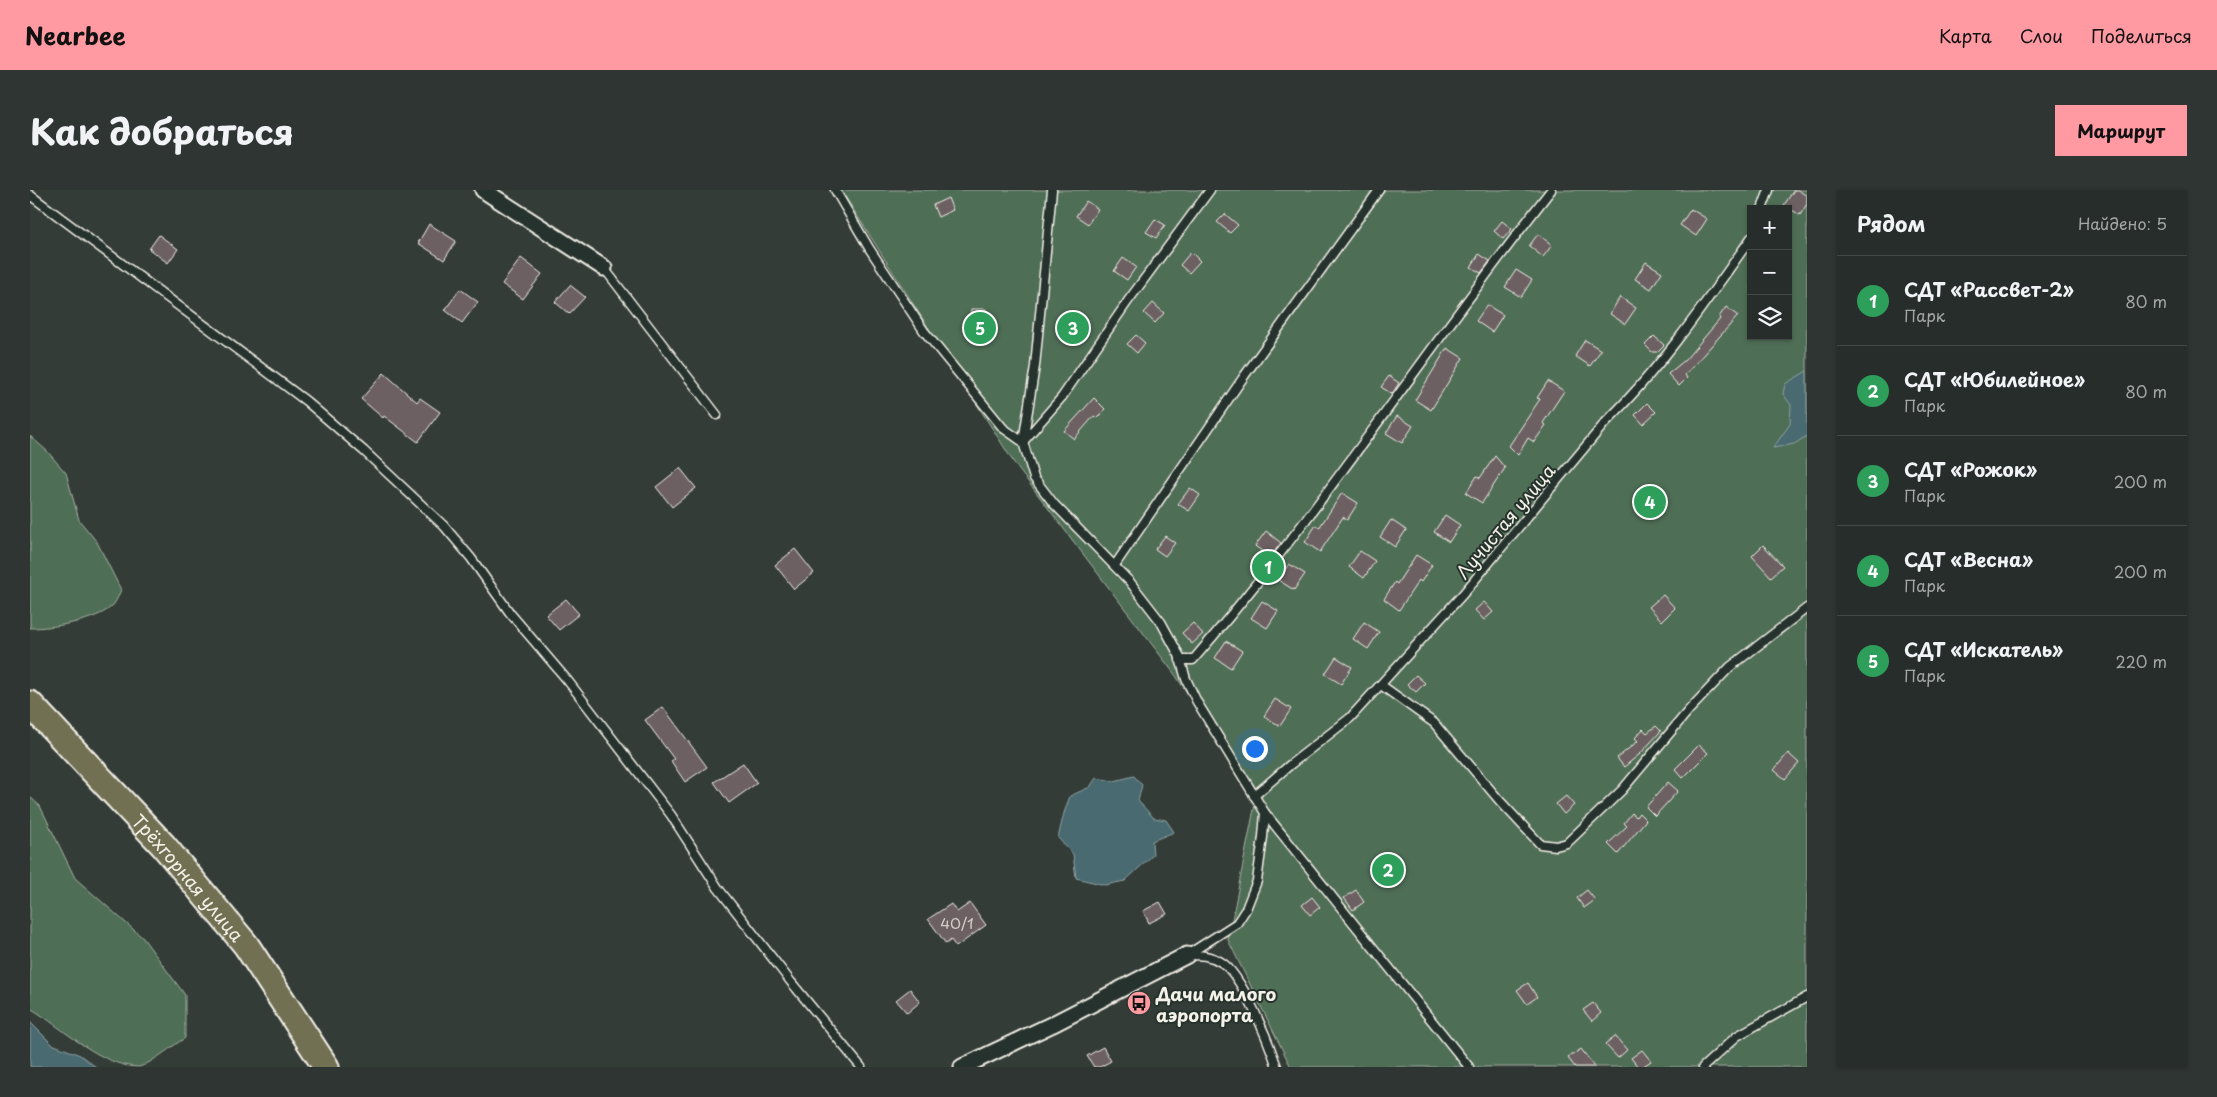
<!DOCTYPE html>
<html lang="ru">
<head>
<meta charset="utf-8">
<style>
  body { margin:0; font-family:"Playpen Sans",sans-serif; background:#2f3532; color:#f1f3f6 }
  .controls { position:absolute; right:15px; top:15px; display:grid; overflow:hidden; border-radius:0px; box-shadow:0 1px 4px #0004 }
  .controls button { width:45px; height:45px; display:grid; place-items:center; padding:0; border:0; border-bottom:1px solid #434947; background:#272d2a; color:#f1f3f6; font:25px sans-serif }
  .you { position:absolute; left:1224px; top:558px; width:18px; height:18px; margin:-12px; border:4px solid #fff; border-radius:50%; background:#1a73e8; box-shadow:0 0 0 8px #1a73e833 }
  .badge { display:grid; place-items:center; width:32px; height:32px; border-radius:50%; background:#ff9aa2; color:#fff; font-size:16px; font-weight:700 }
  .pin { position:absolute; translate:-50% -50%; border:2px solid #fff; box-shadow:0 1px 5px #0006 }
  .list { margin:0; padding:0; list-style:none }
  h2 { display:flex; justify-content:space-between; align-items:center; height:65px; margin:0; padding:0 20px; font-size:21px }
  h2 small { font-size:16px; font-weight:400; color:#a4a8a8 }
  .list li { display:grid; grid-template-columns:32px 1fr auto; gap:15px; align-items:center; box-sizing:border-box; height:90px; padding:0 20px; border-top:1px solid #434947 }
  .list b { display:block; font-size:19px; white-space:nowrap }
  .list p { margin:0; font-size:16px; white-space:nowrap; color:#a4a8a8 }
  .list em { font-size:16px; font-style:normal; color:#a4a8a8 }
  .icon { flex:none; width:28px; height:28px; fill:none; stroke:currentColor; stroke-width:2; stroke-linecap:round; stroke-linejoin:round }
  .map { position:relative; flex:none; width:1777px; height:877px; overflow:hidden; border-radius:0px }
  header { display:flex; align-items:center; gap:30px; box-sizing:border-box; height:70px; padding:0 25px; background:#ff9aa2; color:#111 }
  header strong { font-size:24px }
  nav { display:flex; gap:28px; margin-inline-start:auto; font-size:18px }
  .intro { display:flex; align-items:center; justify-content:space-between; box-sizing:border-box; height:120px; padding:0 30px }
  h1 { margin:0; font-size:35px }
  .button { padding:12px 22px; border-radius:0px; background:#ff9aa2; color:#111; font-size:18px; font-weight:700 }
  main { display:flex; gap:30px; padding:0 30px }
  aside { flex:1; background:#272d2a; border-radius:0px; box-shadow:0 1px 4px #0004 }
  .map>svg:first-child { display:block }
  .green { fill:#506e57; stroke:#a2b0a0; fill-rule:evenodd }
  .water { fill:#4a6b71; stroke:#8ea1a1 }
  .building { fill:#6c6163; stroke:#f4f1e8 }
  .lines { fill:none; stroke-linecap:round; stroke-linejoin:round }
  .service-casing { stroke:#f4f1e8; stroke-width:11 }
  .minor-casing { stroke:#f4f1e8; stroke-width:19 }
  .trunk-casing { stroke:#f4f1e8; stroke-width:29 }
  .service { stroke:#26332d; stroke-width:8 }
  .minor { stroke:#26332d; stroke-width:15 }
  .trunk { stroke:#716f52; stroke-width:25 }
  .labels { text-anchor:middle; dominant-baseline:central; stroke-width:4; stroke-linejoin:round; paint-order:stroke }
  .number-label { font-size:15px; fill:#d2cdc7 }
  .street-label { font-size:18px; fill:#f4f1e8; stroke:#26332d }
  .poi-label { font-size:18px; font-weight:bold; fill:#f4f1e8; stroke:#26332d; text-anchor:start }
</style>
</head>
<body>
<header>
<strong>Nearbee</strong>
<nav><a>Карта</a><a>Слои</a><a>Поделиться</a></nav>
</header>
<div class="intro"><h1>Как добраться</h1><a class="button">Маршрут</a></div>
<main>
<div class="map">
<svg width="1777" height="877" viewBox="0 0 1777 877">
  <rect width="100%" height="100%" fill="#343c38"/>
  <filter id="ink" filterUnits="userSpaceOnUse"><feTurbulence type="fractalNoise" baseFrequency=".02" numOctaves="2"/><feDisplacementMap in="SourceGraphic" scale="10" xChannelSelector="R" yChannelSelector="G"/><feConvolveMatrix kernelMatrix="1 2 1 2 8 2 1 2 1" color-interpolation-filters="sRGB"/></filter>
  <g filter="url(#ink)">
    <g class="green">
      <path d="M811,0H1777V877H1261L1198,750L1226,609L1146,486L986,276ZM1721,19H1758V146H1721Z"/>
      <path d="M0,246L17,261L36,283L49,330L67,352L91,400C89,404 87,410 84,414C70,431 22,438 0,438Z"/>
      <path d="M0,607L10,616L45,688L113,748L155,805V848C145,854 119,875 109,877C71,877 31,836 0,818Z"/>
    </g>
    <g class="water">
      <polygon points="1777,181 1777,246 1764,254 1743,258 1760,234 1761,215 1753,204 1755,194"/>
      <polygon points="1104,586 1112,595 1108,611 1124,628 1136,630 1144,642 1122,651 1123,665 1095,691 1075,695 1046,688 1043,664 1028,648 1034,623 1040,606 1060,597 1066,588 1084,591"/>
      <polygon points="0,832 22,854 50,865 66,877 0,877"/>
    </g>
    <g class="building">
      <polygon points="1764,0 1768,0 1777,6 1777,14 1770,25 1754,15"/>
      <polygon points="918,8 923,20 908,27 903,15"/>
      <polygon points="1056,11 1068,19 1058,34 1046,26"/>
      <polygon points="1661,19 1677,29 1666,46 1650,35"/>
      <polygon points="1195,24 1208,35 1200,43 1187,32"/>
      <polygon points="1125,29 1135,35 1126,48 1116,42"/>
      <polygon points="1472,31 1482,39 1473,49 1464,41"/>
      <polygon points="399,34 426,51 414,70 388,53"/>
      <polygon points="1508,44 1522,55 1513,67 1499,56"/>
      <polygon points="129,45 148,59 138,73 119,59"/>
      <polygon points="1161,62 1170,71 1159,83 1150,75"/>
      <polygon points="1449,64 1460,71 1451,83 1441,77"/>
      <polygon points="491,68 512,84 493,109 472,94"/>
      <polygon points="1093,68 1106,77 1097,90 1084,81"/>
      <polygon points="1616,72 1632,82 1621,99 1605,89"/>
      <polygon points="1486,80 1502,90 1491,107 1475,97"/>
      <polygon points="540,95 555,107 539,124 525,112"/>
      <polygon points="430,99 448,112 432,133 415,120"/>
      <polygon points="1590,107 1606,118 1595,134 1580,124"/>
      <polygon points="1123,113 1134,123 1125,133 1114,123"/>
      <polygon points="1457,115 1473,125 1462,142 1446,131"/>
      <polygon points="1696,117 1708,126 1655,185 1657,188 1649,196 1638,184 1655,170 1690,129 1689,127"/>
      <polygon points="941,119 956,119 956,133 940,133"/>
      <polygon points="1106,145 1115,153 1107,163 1097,154"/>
      <polygon points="1624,146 1634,155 1627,162 1622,162 1615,155"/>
      <polygon points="1555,150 1571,160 1560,176 1545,166"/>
      <polygon points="1417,158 1433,168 1401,220 1385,210"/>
      <polygon points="354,183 387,212 390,208 410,222 388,252 354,226 353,228 331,209"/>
      <polygon points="1359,186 1369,193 1362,204 1351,197"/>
      <polygon points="1518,191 1534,201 1513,233 1516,235 1504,252 1498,248 1488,265 1479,256 1510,209 1507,208"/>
      <polygon points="1064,208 1075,219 1067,228 1064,226 1044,249 1034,241"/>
      <polygon points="1617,213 1626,222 1613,234 1605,225"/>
      <polygon points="1367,226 1383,236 1372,253 1356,243"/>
      <polygon points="1465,266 1475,278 1452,313 1436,303 1447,286 1450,288"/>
      <polygon points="650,278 666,298 642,317 626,297"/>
      <polygon points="1160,298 1170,305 1159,321 1148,314"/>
      <polygon points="1312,303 1328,313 1317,330 1313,327 1290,362 1275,352 1286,335 1289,338"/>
      <polygon points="1415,325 1430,335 1419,352 1404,342"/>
      <polygon points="1361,330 1376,340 1365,357 1350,347"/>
      <polygon points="1236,341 1251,353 1240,367 1225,356"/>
      <polygon points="1135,346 1145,353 1135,366 1125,359"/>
      <polygon points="1733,355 1753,376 1741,387 1722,366"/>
      <polygon points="765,359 784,383 764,399 745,375"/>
      <polygon points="1330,361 1345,371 1334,388 1319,377"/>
      <polygon points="1386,365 1402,375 1391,392 1389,390 1369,420 1354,409 1365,392 1367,394"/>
      <polygon points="1259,374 1275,384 1264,400 1248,390"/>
      <polygon points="1633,405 1645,418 1632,431 1619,417"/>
      <polygon points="536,409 549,424 529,440 516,425"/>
      <polygon points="1232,411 1248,421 1237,438 1221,428"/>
      <polygon points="1454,412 1463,422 1454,430 1445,420"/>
      <polygon points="1334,432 1349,442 1338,459 1323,449"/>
      <polygon points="1163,433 1173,444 1162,454 1152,443"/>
      <polygon points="1196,451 1212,461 1201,478 1185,468"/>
      <polygon points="1306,467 1322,477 1311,494 1295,484"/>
      <polygon points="1386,485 1395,493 1386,502 1377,494"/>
      <polygon points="1245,509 1261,519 1250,536 1234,526"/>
      <polygon points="633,517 677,577 655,592 641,571 644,569 615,530"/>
      <polygon points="1626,536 1631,541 1610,564 1594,577 1587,568 1608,551 1605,548 1613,539 1617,543"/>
      <polygon points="1669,555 1678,563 1653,588 1645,579"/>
      <polygon points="1758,563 1769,573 1755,589 1744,580"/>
      <polygon points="713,573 727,593 699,613 684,592"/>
      <polygon points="1638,592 1648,601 1625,626 1616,617"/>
      <polygon points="1536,606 1544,615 1534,624 1526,614"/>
      <polygon points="1602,623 1606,627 1609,623 1616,630 1588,664 1578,654 1597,636 1594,633"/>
      <polygon points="1326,700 1334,712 1323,720 1314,708"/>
      <polygon points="1557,700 1565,710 1554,718 1547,708"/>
      <polygon points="1282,707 1290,717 1280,725 1272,715"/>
      <polygon points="1130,712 1137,724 1119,733 1113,721"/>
      <polygon points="940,713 956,735 926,757 921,750 916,754 898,729 921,714 927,722"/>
      <polygon points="1498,793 1507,807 1497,814 1487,800"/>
      <polygon points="880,799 890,812 877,823 866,810"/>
      <polygon points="1563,813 1571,823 1562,831 1553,820"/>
      <polygon points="1585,846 1597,860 1588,868 1575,854"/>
      <polygon points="1073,857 1081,871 1070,877 1064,877 1057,866"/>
      <polygon points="1551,859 1565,877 1545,877 1538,868"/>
      <polygon points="1612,860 1621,871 1612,877 1608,877 1601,868"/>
    </g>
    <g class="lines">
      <g class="service-casing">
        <g id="service">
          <polyline points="805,0 839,58 894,141 973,238 993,252"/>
          <polyline points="1022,0 1005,176 993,252 1004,288 1024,314 1100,392 1131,432 1149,465 1156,489 1167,512 1235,623 1233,647 1227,691 1216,719 1207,733 1157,765"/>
          <polyline points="0,5 276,211 334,261 414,336 441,368 480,423 538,491 641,625 688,698 761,792 831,877"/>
          <polyline points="1732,19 1739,0"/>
          <polyline points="574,78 687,225"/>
          <polyline points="993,252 1032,207 1098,111 1180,0"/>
          <polyline points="1085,375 1215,185 1349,0"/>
          <path d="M1150,470H1163C1292,321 1399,155 1521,0"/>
          <polyline points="1351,495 1404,533 1469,610 1510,654 1526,656 1537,653 1592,600 1659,520 1700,477 1777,418"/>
          <path d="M1224,606L1261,574L1320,528L1433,404L1575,233C1631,178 1676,112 1721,48"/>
          <polyline points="1235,623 1439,877"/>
          <path d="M1157,765C1170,765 1180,765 1191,772C1212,784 1239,853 1247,877"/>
          <polyline points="1673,877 1707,846 1777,807"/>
        </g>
      </g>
      <g class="minor-casing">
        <g id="minor">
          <polyline points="453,0 574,78"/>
          <polyline points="932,877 1023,834 1157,765"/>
        </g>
      </g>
      <g class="trunk-casing">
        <g id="trunk">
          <path id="s1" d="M0,514L133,655L216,755L296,877"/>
        </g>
      </g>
      <use href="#service" class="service"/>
      <use href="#minor" class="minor"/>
      <use href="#trunk" class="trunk"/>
    </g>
  </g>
  <defs>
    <g id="bus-disc" transform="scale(1.25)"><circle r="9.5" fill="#ff9aa2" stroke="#26332d"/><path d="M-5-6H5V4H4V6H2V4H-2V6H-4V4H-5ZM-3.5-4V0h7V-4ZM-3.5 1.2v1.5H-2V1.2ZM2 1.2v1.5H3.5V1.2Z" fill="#111"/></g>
  </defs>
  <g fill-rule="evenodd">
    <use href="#bus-disc" x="1109" y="813"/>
  </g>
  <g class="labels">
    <g class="number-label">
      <text x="927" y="732">40/1</text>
    </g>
    <g class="street-label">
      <text transform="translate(1475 331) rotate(-50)">Лучистая улица</text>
      <text stroke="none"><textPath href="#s1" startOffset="235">Трёхгорная улица</textPath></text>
    </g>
    <g class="poi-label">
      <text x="1126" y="803">Дачи малого<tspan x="1126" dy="21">аэропорта</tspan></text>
    </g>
  </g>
</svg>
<div class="controls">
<button>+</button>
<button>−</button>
<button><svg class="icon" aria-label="layers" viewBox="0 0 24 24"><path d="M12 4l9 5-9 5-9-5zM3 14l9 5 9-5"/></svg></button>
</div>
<div class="you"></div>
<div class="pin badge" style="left:1238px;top:377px;background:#2e9e5b">1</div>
<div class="pin badge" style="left:1358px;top:680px;background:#2e9e5b">2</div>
<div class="pin badge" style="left:1043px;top:138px;background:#2e9e5b">3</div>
<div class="pin badge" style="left:1620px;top:312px;background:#2e9e5b">4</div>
<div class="pin badge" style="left:950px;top:138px;background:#2e9e5b">5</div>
</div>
<aside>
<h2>Рядом<small>Найдено: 5</small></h2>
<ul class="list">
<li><span class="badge" style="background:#2e9e5b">1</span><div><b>СДТ «Рассвет-2»</b><p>Парк</p></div><em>80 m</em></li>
<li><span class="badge" style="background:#2e9e5b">2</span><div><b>СДТ «Юбилейное»</b><p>Парк</p></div><em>80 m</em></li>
<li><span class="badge" style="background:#2e9e5b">3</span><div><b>СДТ «Рожок»</b><p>Парк</p></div><em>200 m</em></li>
<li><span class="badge" style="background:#2e9e5b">4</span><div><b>СДТ «Весна»</b><p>Парк</p></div><em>200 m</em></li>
<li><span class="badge" style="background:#2e9e5b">5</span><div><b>СДТ «Искатель»</b><p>Парк</p></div><em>220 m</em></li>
</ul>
</aside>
</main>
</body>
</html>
